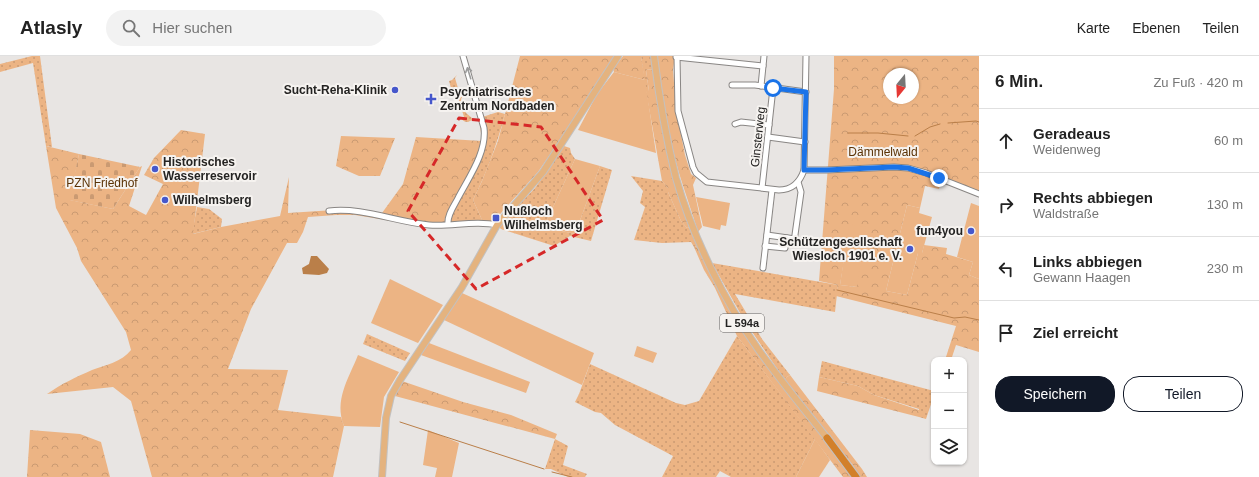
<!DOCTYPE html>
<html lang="de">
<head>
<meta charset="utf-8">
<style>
  body { margin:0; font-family:Helvetica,sans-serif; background:#f2f2f2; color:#222 }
  .controls { position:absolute; right:12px; bottom:12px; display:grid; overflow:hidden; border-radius:8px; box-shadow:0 1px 3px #0004 }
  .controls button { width:36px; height:36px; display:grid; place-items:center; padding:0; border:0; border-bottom:1px solid #e0e0e0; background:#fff; color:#222; font:20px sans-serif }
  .compass { position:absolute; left:883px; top:12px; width:36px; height:36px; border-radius:50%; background:#fff; box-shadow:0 1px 3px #0004; rotate:198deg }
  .stop { position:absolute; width:12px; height:12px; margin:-9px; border:3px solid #1a73e8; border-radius:50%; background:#fff }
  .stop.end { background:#1a73e8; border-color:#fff; box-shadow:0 1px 4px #0008 }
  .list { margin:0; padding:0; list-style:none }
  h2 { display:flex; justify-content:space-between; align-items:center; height:52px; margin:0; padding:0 16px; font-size:17px }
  h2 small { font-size:13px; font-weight:400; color:#767676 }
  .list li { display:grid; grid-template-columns:26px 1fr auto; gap:12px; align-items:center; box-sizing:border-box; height:64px; padding:0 16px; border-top:1px solid #e0e0e0 }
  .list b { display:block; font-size:15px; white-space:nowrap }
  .list p { margin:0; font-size:13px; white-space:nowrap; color:#767676 }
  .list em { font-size:13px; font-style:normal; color:#767676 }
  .actions { display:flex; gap:8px; padding:12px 16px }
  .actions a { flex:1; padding:9px 0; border:1px solid #111827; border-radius:16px; text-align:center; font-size:14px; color:#111827 }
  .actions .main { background:#111827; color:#fff }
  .icon { flex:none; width:22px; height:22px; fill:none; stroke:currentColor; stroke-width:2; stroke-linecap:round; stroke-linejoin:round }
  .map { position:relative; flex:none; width:979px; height:421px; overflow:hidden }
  header { display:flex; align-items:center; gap:24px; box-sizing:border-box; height:56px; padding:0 20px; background:#fff; border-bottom:1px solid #e0e0e0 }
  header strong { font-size:19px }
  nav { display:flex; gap:22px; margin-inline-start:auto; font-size:14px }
  .search { width:280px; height:36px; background:#f2f2f2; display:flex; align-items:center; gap:10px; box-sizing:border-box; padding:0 14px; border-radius:22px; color:#767676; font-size:15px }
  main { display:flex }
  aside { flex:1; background:#fff }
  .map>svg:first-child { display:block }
  .grass { fill:url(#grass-dots) }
  .forest { fill:url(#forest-crowns); fill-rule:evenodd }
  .cemetery { fill:url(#cemetery-stones) }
  .green { fill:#ecb484 }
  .water { fill:#ba7f49 }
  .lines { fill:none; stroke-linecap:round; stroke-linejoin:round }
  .stream { stroke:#ba7f49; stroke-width:1 }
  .minor-casing { stroke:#898684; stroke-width:7 }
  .major-casing { stroke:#c2c1c1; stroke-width:8 }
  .highway-casing { stroke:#c2c1c1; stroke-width:9 }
  .minor { stroke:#fff; stroke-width:5 }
  .major { stroke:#e4b37f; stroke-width:6 }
  .highway { stroke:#d2802a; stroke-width:7 }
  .oneway { stroke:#9c9c9c }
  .route { stroke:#1a73e8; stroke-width:5 }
  .marked { fill:none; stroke:#d62828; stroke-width:3; stroke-dasharray:8 5; stroke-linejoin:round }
  .poi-dot { fill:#4657cb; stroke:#f6f3f0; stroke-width:1.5 }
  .labels { text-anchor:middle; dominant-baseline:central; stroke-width:4; stroke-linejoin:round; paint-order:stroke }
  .shield { fill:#f6f3f0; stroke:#636160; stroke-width:1 }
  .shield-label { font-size:11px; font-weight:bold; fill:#242322 }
  .poi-label { font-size:12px; font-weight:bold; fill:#242322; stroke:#f6f3f0; text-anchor:start }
  .street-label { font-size:12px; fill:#242322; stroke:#f6f3f0 }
  .park-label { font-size:12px; fill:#5a3205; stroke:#f6f3f0 }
</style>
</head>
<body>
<header>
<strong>Atlasly</strong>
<div class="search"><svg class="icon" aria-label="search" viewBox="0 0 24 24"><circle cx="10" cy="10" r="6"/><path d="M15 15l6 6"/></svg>Hier suchen</div>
<nav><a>Karte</a><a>Ebenen</a><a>Teilen</a></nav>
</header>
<main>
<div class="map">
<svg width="979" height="421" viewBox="0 0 979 421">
  <defs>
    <pattern id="grass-dots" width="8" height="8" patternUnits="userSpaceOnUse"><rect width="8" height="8" fill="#ecb484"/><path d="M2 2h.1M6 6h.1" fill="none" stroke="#ca9a72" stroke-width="1.8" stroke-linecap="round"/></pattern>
    <pattern id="forest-crowns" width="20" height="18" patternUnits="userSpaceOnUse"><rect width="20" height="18" fill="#ecb484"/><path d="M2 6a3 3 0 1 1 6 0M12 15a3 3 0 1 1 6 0" fill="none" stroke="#ca9a72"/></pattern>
    <pattern id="cemetery-stones" width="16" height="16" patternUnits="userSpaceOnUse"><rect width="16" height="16" fill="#ecb484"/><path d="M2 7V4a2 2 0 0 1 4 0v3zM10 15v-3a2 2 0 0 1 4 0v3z" fill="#ca9a72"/></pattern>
  </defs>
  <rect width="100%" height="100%" fill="#e8e5e3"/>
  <g class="grass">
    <polygon points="32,0 40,0 52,91 46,90 33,7 0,16 0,8"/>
    <polygon points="641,0 652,0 653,13 646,14 649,35 646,35"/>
    <path d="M457,19L455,22L460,39L463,38V40L461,43L466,57L472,62V64L468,66C465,66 462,65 461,61H464L457,38L453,39L449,25L452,24Z"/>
    <path d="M498,56L505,58C497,88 487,116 473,144L483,166L473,169L448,171L444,164L478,99L482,85L479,62Z"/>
    <polygon points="564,90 570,92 571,97 575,103 544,171 575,178 600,110 612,114 591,185 570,180 554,190 501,173 499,171 511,157 535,132"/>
    <polygon points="631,120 662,125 668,132 668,136 681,165 687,172 690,171 698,190 694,191 691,186 662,187 634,184 645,151 640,147 643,135"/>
    <polygon points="197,151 209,153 222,163 221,171 192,178"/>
    <polygon points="712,207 838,229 835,256 735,238 762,283 790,319 784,323 744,264"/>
    <polygon points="367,278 410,297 405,305 363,288"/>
    <polygon points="737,280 815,383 796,421 731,421 720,415 716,421 662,421 673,400 615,369 601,357 595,356 575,346 579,338 590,308 676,347 685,349 699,345"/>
    <polygon points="822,305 934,335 934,339 926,363 919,361 919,353 874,339 858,330 819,321"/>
    <polygon points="555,383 568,390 563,409 587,418 585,421 568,421 551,413 545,413"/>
  </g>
  <g class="forest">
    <polygon points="520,0 615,0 565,77 538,116 493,166 483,166 473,144 482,125 498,85"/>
    <polygon points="623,0 641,0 645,24 614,16 613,13"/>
    <path d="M657,0H675L673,14L676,53L685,99L691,118L696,122L693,129L702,171L698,176C692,156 685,137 679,117C668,79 662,40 657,0Z"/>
    <path d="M834,0H979V139L941,122L939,133L925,130L920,152L907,149L886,235L907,239L918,197H922L924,189L947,192L946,198L973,206L969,219L979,223V296L956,289L951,304H945L956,270L836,240L838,229L819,225L834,33ZM889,18H913V42H889ZM850,168L857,231L840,229Z"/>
    <polygon points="653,13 690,171 687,172 681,165 668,136 668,132 662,125 646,35 649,35 646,14"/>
    <path d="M181,74L205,78L193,178L221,171L280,160L289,121L288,157L334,154L340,152L382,157L403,128L416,81L482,85L478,99L444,164L448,171H429L355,159H336L308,161L303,176L297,187H287L251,253L228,313L288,314L278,354L341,361L344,370L333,421H152L131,345L113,331L47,338C61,328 76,321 92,314C105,309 122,306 131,294L126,276L81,205L77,192L56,152L46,90L79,98L70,144L113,153L140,111L142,110L129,150L146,159L163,128L144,119L154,102Z"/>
    <polygon points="341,80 395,82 380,120 359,120 336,110"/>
    <polygon points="698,190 730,253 853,421 843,421 737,280 715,232 704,214 694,191"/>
    <polygon points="790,319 862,413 867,421 860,421 852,408 784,323"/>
    <polygon points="819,321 858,330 874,339 919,354 921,357 919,361 817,335"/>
    <polygon points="402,325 463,346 511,359 557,378 555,383 395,340"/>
    <polygon points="30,374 80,378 101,386 110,421 27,421"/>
  </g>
  <polygon class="cemetery" points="79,98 140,111 113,153 69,144"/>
  <g class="green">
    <polygon points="614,16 645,24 656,97 578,74 597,38"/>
    <polygon points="575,103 600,110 575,178 544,171"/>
    <polygon points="696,141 730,147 726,170 721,169 720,174 703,170"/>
    <polygon points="971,147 979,150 979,223 969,219 973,206 957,201"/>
    <polygon points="907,149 920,152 919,157 932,161 922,197 918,197 907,239 886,235"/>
    <polygon points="849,168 866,171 857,231 840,229"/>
    <polygon points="390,223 443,249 418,287 371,267"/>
    <polygon points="462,237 594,297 582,329 444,264"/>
    <polygon points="429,287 530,326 526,337 421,299"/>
    <polygon points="637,290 657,297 653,307 634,300"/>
    <path d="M358,299L399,316L384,341L380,371L344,370C334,344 348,324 358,299Z"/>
    <polygon points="428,374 459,387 452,421 435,421 437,412 423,409"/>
    <polygon points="815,383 830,404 819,421 796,421"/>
  </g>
  <polygon class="water" points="311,200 317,200 329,213 327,217 319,219 303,218 302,212 309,208"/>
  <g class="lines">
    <g class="stream">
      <polyline points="948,67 976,65 979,66"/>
      <polyline points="848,77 878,77 908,80"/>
      <polyline points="915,80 930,71 940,68"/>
      <polyline points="837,234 954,262 965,261 979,264"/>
      <polyline points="400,366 544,413"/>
      <polyline points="552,416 572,421"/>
    </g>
    <g class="minor-casing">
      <g id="minor">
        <path d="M677,0L678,55L693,111L696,117L707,126L779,134C792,134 800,126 804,114L806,0"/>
        <polyline points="676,1 763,10"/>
        <polyline points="732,29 755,29 806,36"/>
        <polyline points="761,30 764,0"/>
        <polyline points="735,68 741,66 769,69"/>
        <polyline points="768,81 805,86"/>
        <polyline points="804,114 826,114 894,111 908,112 926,117 979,138"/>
        <polyline points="762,132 773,32"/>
        <path d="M329,155C362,151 396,166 429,169C451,171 475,164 497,169"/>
        <path d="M448,168C447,159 454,150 458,142C469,121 487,96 484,72L463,0"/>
        <polyline points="767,179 795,183"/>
        <polyline points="794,186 801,136 798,126"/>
        <polyline points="765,190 785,192 787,182"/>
        <polyline points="763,212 772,134"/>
      </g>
    </g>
    <g class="major-casing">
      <g id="major">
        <path d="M654,0C659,41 666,82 676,122C692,179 724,245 758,293C780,324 804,353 827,382"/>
        <polyline points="382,421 386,362 391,340 400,324 462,231 497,169 543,116 618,0"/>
      </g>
    </g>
    <g class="highway-casing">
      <polyline id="highway" points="827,382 856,421"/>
    </g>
    <use href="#minor" class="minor"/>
    <use href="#major" class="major"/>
    <use href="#highway" class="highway"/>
  </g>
  <defs><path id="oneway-shaft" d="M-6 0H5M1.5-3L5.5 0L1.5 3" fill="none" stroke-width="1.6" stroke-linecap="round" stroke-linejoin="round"/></defs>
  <use class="oneway" href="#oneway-shaft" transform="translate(469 17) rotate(-107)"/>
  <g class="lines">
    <polyline class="route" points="773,32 806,36 804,114 826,114 894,111 908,112 939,122"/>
  </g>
  <path class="marked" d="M459,62L541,71L603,164L476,233L408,155Z"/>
  <g class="poi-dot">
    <circle cx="395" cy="34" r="4"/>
    <path d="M429 37h4v4h4v4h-4v4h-4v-4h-4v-4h4z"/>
    <circle cx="155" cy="113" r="4"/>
    <circle cx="165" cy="144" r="4"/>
    <rect x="492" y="158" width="8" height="8" rx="2"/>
    <circle cx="971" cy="175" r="4"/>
    <circle cx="910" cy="193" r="4"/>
  </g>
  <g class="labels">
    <rect class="shield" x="720" y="258" width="44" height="18" rx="3"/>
    <g class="shield-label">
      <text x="742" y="267">L 594a</text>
    </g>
    <g class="poi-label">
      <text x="387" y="34" text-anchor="end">Sucht-Reha-Klinik</text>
      <text x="440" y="36">Psychiatrisches<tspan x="440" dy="14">Zentrum Nordbaden</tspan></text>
      <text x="163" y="106">Historisches<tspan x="163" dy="14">Wasserreservoir</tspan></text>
      <text x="173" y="144">Wilhelmsberg</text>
      <text x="504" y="155">Nußloch<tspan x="504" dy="14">Wilhelmsberg</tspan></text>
      <text x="963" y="175" text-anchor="end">fun4you</text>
      <text x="902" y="186" text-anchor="end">Schützengesellschaft<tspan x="902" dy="14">Wiesloch 1901 e. V.</tspan></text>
    </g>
    <g class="street-label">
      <text transform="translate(758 81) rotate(-84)">Ginsterweg</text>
    </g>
    <g class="park-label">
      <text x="883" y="96">Dämmelwald</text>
      <text x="102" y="127">PZN Friedhof</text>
    </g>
  </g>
</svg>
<div class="controls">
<button>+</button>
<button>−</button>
<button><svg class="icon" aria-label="layers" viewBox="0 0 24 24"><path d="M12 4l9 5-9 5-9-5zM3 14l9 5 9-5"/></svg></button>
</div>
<svg class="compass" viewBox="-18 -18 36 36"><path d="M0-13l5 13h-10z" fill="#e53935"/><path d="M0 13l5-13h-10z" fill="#767676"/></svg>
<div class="stop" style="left:773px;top:32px"></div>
<div class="stop end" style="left:939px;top:122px"></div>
</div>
<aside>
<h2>6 Min.<small>Zu Fuß · 420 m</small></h2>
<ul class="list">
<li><svg class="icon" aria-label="ahead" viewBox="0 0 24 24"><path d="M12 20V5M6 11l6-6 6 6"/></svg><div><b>Geradeaus</b><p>Weidenweg</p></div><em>60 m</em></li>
<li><svg class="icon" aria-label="right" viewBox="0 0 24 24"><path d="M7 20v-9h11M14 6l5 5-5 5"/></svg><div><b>Rechts abbiegen</b><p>Waldstraße</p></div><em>130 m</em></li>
<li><svg class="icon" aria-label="left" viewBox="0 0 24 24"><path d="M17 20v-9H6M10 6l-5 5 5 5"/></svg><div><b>Links abbiegen</b><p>Gewann Haagen</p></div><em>230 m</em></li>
<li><svg class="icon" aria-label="arrive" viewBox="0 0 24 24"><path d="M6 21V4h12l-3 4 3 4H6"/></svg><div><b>Ziel erreicht</b></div></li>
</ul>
<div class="actions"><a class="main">Speichern</a><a>Teilen</a></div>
</aside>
</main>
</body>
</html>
